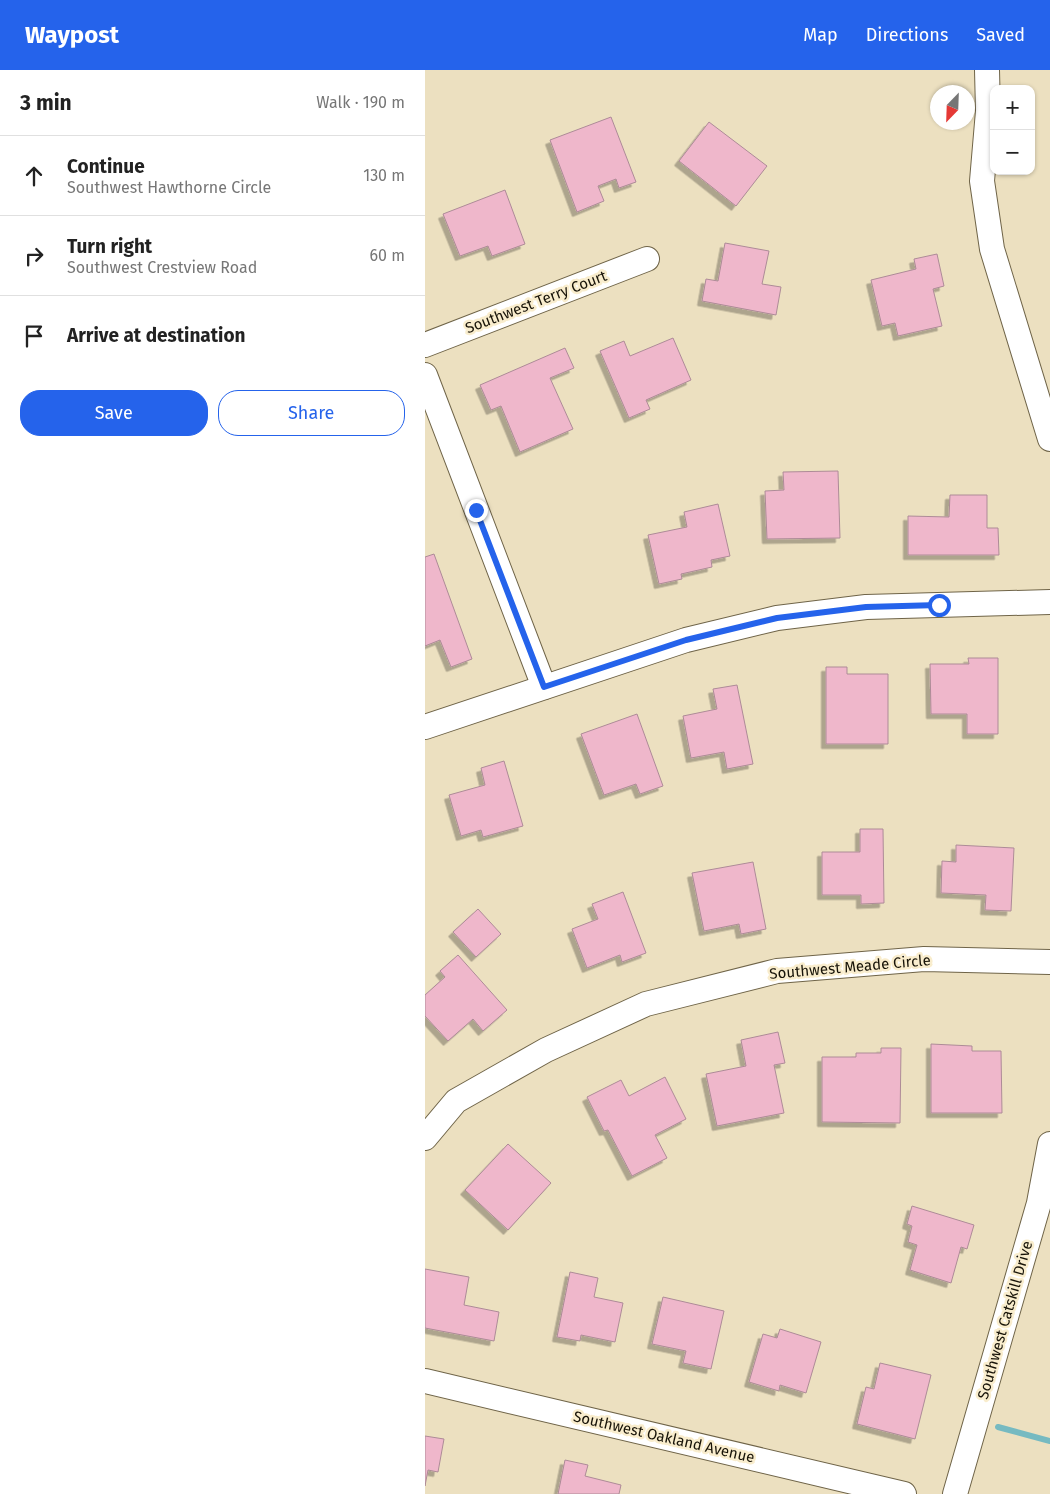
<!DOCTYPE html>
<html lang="en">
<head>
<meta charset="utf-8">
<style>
  body { margin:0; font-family:"Fira Sans",sans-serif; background:#f2f2f2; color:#222 }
  .controls { position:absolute; right:15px; top:15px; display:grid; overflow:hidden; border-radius:10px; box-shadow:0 1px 4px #0004 }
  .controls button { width:45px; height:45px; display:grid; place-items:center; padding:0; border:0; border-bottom:1px solid #e0e0e0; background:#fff; color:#222; font:25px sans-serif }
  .compass { position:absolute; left:505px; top:15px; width:45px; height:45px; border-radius:50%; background:#fff; box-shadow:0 1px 4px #0004; rotate:203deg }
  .stop { position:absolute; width:15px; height:15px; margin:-11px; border:4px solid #2563eb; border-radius:50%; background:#fff }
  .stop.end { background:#2563eb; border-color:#fff; box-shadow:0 1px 5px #0008 }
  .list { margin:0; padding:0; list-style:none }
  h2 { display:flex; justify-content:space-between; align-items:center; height:65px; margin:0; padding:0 20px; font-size:21px }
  h2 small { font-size:16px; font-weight:400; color:#767676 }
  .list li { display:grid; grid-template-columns:32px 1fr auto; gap:15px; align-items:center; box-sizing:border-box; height:80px; padding:0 20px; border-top:1px solid #e0e0e0 }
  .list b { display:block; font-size:19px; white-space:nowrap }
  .list p { margin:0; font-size:16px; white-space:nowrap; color:#767676 }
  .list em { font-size:16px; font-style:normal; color:#767676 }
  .actions { display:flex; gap:10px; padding:15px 20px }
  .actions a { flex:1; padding:11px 0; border:1px solid #2563eb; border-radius:20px; text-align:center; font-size:18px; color:#2563eb }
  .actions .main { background:#2563eb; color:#fff }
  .icon { flex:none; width:28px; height:28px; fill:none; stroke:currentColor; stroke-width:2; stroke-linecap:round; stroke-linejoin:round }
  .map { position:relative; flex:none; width:625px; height:1424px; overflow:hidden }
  header { display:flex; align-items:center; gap:30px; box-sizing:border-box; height:70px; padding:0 25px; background:#2563eb; color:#fff }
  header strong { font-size:24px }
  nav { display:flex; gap:28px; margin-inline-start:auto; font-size:18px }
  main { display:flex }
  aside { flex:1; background:#fff }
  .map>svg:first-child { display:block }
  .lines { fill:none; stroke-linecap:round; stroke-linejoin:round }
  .stream { stroke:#76bac1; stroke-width:6 }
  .building { fill:#efb7cb; stroke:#ad8b97; filter:url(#shadow) }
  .minor-casing { stroke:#6f6448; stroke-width:26 }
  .minor { stroke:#fff; stroke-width:24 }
  .route { stroke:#2563eb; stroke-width:6 }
  .labels { text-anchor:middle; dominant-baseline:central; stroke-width:5; stroke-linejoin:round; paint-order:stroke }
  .street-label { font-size:15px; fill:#171308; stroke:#f9edcd }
</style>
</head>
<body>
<header>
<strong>Waypost</strong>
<nav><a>Map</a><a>Directions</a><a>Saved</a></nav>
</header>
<main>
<aside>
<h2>3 min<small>Walk · 190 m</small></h2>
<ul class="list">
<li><svg class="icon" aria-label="ahead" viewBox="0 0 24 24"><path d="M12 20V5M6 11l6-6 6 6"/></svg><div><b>Continue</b><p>Southwest Hawthorne Circle</p></div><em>130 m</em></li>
<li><svg class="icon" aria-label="right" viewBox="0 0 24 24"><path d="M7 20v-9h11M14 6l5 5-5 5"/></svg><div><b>Turn right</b><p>Southwest Crestview Road</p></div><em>60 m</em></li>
<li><svg class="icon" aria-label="arrive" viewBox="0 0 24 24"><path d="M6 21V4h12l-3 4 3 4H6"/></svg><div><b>Arrive at destination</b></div></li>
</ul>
<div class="actions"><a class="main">Save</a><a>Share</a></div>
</aside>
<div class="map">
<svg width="625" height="1424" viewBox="0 0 625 1424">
  <defs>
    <filter id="shadow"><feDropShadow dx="-4.5" dy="4.5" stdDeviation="0" flood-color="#0004"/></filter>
  </defs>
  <rect width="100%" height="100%" fill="#ece0c0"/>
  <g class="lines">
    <polyline class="stream" points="573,1357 625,1371"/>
  </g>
  <g class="building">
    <polygon points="186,47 211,112 194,118 191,109 173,116 179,131 152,142 125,70"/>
    <polygon points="284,52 342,96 311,136 254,91"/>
    <polygon points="80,120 100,174 67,186 63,176 35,186 18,144"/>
    <polygon points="300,173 344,181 337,214 356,217 351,245 277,231 281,209 293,211"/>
    <polygon points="512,184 519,216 508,219 517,256 473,266 470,253 457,256 446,210 491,199 489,189"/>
    <polygon points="248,268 266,310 221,330 225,339 204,348 175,281 199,271 205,286"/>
    <polygon points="140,278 149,298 125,308 148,359 95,382 76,336 66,340 55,315"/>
    <polygon points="413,401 415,468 342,469 340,421 359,420 358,402"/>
    <polygon points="525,425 562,425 562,458 573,458 574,485 483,485 483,446 524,447"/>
    <polygon points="293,434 305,486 286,490 287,497 256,504 257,509 234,514 223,465 262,457 259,442"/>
    <polygon points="9,484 47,589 26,597 15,570 0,576 0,487"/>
    <polygon points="543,588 573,588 573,664 542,664 542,644 506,644 505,594 544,594"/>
    <polygon points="401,597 422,597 422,604 463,604 463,674 401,674"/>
    <polygon points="312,615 328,694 302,699 299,682 266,688 258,646 292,639 288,619"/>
    <polygon points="212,644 238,716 215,724 211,714 179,725 156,664"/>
    <polygon points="79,691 98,756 58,767 56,760 36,766 24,725 60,715 56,698"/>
    <polygon points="435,759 458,759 459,833 436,834 436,825 397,825 397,782 435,782"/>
    <polygon points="531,775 589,778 586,841 560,840 561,825 516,823 517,791 531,792"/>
    <polygon points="328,792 341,859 316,864 314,854 279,861 267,803"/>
    <polygon points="198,822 221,883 197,892 195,885 162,898 147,859 173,849 167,834"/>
    <polygon points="53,839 76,864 51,887 28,862"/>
    <polygon points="33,885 82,940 58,961 48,949 23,971 0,946 0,925 20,907 15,901"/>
    <polygon points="353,962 360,993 349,995 359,1043 292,1056 281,1004 321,996 316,970"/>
    <polygon points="506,974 547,976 547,981 576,981 577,1043 506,1043"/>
    <polygon points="456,978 476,978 475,1053 397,1052 397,987 431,987 431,983 456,983"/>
    <polygon points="240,1007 261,1049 230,1065 242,1088 207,1106 183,1060 179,1061 162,1027 196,1010 204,1026"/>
    <polygon points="83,1074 126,1113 83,1160 40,1120"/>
    <polygon points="487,1136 549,1155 542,1179 536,1177 526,1213 485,1200 492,1175 483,1172 487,1156 482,1154"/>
    <polygon points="0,1199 44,1207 39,1235 74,1242 69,1271 0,1258"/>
    <polygon points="145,1202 173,1208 169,1227 198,1233 190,1272 156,1265 155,1271 132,1267"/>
    <polygon points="238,1227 299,1241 286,1299 258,1293 261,1281 227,1274"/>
    <polygon points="355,1259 396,1272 381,1323 355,1315 354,1321 324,1312 338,1264 352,1268"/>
    <polygon points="455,1293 506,1305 490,1369 432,1354 441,1317 449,1319"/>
    <polygon points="0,1366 19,1369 13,1402 3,1400 0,1416"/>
    <polygon points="140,1390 163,1395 160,1406 196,1415 194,1424 133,1424"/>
  </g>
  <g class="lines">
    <g class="minor-casing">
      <g id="minor">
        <polyline points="562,0 563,41 557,111 567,179 625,369"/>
        <polyline points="0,275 222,189"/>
        <polyline points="0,305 119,617"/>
        <polyline points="0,657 261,570 352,548 441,537 625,532"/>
        <polyline points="0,1068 31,1031 121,980 221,934 352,901 499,889 625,892"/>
        <polyline points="0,1311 479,1424"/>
        <polyline points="530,1424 614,1133 625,1074"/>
      </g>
    </g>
    <use href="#minor" class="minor"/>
  </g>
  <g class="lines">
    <polyline class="route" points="51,440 119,617 261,570 352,548 441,537 514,535"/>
  </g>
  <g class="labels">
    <g class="street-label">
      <text transform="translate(111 232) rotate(-21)">Southwest Terry Court</text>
      <text transform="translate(425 897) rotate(-5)">Southwest Meade Circle</text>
      <text transform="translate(580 1250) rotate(-74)">Southwest Catskill Drive</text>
      <text transform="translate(239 1367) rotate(13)">Southwest Oakland Avenue</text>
    </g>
  </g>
</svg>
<div class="controls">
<button>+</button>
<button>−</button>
</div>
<svg class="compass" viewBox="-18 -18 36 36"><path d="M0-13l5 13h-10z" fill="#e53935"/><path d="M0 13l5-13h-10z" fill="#767676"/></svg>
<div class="stop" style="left:514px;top:535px"></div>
<div class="stop end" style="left:51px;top:440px"></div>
</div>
</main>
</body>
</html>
